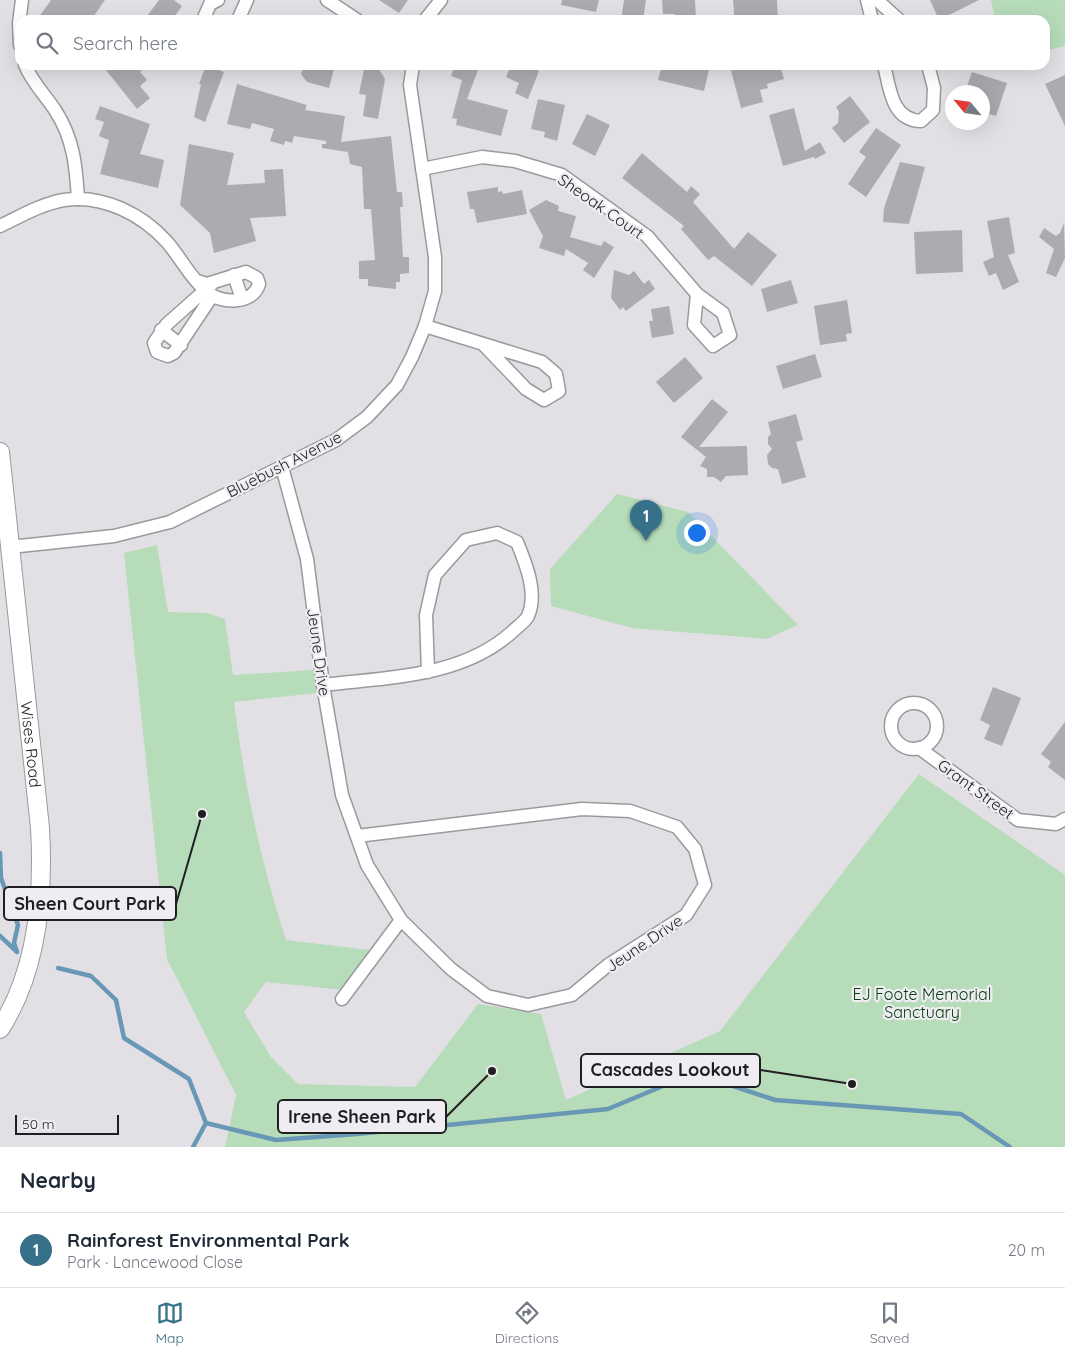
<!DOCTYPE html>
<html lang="en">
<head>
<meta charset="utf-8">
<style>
  body { margin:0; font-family:Quicksand,sans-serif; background:#f2f2f3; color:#1f2937 }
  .compass { position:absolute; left:945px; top:85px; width:45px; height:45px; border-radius:50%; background:#fff; box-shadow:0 5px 20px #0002; rotate:299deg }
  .scale { position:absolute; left:15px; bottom:12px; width:104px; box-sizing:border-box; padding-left:5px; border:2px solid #1f1e20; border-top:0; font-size:14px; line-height:18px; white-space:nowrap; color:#1f1e20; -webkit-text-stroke:4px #f0edf2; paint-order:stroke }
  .you { position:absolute; left:696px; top:532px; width:18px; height:18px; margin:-12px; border:4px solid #fff; border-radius:50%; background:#1a73e8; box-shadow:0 0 0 8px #1a73e833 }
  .badge { display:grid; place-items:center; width:32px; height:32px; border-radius:50%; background:#367089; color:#fff; font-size:16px; font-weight:700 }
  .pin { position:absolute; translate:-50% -41px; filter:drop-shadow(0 1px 2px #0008) }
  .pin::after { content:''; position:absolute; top:26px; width:18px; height:15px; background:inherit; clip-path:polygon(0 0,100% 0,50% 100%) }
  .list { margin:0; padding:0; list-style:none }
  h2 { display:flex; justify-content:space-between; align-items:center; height:65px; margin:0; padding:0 20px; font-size:21px }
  h2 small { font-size:16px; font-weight:400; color:#747a83 }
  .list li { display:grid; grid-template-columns:32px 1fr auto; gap:15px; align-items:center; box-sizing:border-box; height:75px; padding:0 20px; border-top:1px solid #e0e1e3 }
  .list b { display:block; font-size:19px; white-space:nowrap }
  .list p { margin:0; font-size:16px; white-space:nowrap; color:#747a83 }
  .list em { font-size:16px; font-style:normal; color:#747a83 }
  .icon { flex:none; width:28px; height:28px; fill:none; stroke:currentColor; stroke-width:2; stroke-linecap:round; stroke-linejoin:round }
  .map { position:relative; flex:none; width:1065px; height:1147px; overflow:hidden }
  .search { position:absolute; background:#fff; box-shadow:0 5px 20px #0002; left:15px; right:15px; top:15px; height:55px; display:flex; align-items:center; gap:12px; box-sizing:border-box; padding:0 18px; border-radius:15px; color:#747a83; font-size:19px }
  .sheet { height:140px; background:#fff }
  nav { display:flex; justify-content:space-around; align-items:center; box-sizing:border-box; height:70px; border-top:1px solid #e0e1e3; background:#fff; font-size:14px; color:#747a83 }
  nav a { display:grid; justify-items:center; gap:2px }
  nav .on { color:#367089 }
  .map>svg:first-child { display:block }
  .green { fill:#b7dcba }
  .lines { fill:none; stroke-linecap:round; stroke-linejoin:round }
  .stream { stroke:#6898b6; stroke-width:4.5 }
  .building { fill:#adabaf }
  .street-casing { stroke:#9c999d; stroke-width:15 }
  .secondary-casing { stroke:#9c999d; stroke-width:20 }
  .street { stroke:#fff; stroke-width:12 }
  .secondary { stroke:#fff; stroke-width:18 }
  .labels { text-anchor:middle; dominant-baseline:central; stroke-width:4.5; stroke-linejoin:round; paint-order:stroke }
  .street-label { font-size:16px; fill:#1f1e20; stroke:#f0edf2 }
  .park-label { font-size:16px; fill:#004011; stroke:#f0edf2 }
  .leader { fill:none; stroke:#1f1e20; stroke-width:2 }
  .callout-dot { fill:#1f1e20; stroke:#f0edf2; stroke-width:2 }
  .callout { fill:#f0edf2; stroke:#1f1e20; stroke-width:2 }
  .callout-label { font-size:18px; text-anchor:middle; font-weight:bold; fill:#1f1e20 }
</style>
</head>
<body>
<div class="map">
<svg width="1065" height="1147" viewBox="0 0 1065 1147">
  <rect width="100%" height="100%" fill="#e3e0e5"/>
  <g class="green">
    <polygon points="991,0 1065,0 1065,46 1045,51 1045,20 995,20"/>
    <polygon points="617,494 688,512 798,625 767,639 632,628 551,606 550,569"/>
    <path d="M157,545L168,612L208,613L225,619L233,675L314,670L318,693L234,702C244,783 261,863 286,940L370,950L343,990L266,982L244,1012L271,1057L298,1084L415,1087L478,1004L541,1014L566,1100L720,1031L919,774L1065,875V1147H225L236,1095L167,959L124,553Z"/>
  </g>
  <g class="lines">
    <g class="stream">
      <polyline points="0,853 1,878 18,925 14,943 17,952"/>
      <polyline points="0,936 16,951"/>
      <polyline points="58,968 91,976 116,1000 124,1038 189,1079 206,1123 193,1147"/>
      <polyline points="206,1123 276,1140 357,1134 608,1109 694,1073 775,1100 961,1114 1010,1147"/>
    </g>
  </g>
  <g class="building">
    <polygon points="51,0 105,0 91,20 37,20"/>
    <polygon points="159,0 174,0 182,6 172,20 144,20"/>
    <polygon points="379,0 408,0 399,13"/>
    <polygon points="562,0 599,0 596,12 561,5"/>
    <polygon points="624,0 646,0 643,20 621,20"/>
    <polygon points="662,0 695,0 696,20 676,20 675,14 663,14"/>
    <polygon points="733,0 777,0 778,20 744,20 734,15"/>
    <polygon points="930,0 979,0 939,20"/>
    <polygon points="102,65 148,65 140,72 147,80 140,86 150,98 137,109"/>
    <polygon points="206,65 224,72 205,122 194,117 201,84 199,84"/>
    <polygon points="304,65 335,65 329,88 307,82 301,74"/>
    <polygon points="455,65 480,65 467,99 508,110 501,136 456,125 457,119 452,118 462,80 451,76"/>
    <polygon points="511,65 526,65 539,71 528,99 515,93 519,83 506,77"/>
    <polygon points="662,65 710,65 704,91 658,80"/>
    <polygon points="736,65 753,65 754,70 762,68 763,70 780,65 784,79 767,84 768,88 760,90 763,102 741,108 730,67"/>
    <polygon points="369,66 379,69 385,79 378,119 363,116 366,95 359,94 364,69"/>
    <polygon points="972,72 1007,83 996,116 982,112 982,92 965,92"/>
    <polygon points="1065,75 1065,126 1045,84"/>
    <polygon points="237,84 307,105 305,110 345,116 341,142 391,136 397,192 402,192 403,207 400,207 403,257 409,257 409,273 400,274 400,282 396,282 396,289 368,286 368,279 359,279 359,261 375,260 371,209 364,209 362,167 350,164 348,152 322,148 322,144 326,144 326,141 294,136 292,143 285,141 284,145 270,141 274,129 252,123 250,129 227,124"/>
    <polygon points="850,96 870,122 844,143 832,128 838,123 839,112 836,107"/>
    <polygon points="538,99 565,105 557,141 544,137 545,132 531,129"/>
    <polygon points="100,106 150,124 140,154 164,160 158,188 100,174 109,140 99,136 104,122 95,119"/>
    <polygon points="794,108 805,151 820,142 826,153 815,159 814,157 783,166 769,115"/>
    <polygon points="587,114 610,125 595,156 572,144"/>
    <polygon points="876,128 901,145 866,197 848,184 866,157 859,152"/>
    <polygon points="189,144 234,153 227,185 265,183 264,170 283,169 286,216 250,218 256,241 214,253 210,233 180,205"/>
    <polygon points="642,153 687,192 691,186 700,194 693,202 734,249 748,232 777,255 752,286 714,256 708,260 681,229 684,226 622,178"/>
    <polygon points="900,162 925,167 909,224 883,222 884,208"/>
    <polygon points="498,187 498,192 502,191 503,194 522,190 527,214 477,223 474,209 470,209 467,192"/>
    <polygon points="546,200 559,206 558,211 576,216 570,237 601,246 604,241 614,247 594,278 583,270 588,263 566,249 564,256 539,248 543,236 529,210"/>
    <polygon points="1009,217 1015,253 1008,255 1019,282 1003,290 996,273 989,276 983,262 994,257 987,221"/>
    <polygon points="1064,223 1065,258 1056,277 1046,273 1054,249 1039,237 1044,228 1056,236 1060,233"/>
    <polygon points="962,230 963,272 916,274 914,232"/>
    <polygon points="614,270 629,275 634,271 644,284 649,280 655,289 626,311 623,307 620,310 611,298"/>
    <polygon points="791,280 798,303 767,312 761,289"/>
    <polygon points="847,300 852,333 846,334 847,341 820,345 814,306"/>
    <polygon points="669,306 674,334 652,338 649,321 653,321 651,309"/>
    <polygon points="815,354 822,377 783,389 776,366"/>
    <polygon points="685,357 703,378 674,403 656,382"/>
    <polygon points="712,399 728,412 699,447 747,446 748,475 726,476 721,482 714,477 707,477 707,469 700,466 706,457 681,437"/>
    <polygon points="796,414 803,440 796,442 806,477 782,484 778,469 772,468 768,464 767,455 772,449 768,444 768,437 771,434 768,422"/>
    <polygon points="993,687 1021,698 1002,746 984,739 990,725 980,720"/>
    <polygon points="1065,722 1065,780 1048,767 1051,762 1041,754"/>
  </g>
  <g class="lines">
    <g class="street-casing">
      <g id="street">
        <polyline points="327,0 357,20"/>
        <polyline points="867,0 872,20"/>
        <polyline points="877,0 899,20"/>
        <polyline points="203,20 210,4 218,0"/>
        <polyline points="238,20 247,0"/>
        <polyline points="425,20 441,0"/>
        <polyline points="20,45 19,23 22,0"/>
        <path d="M25,65C32,82 45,95 55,110C74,139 76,167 78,199"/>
        <path d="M884,65C890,88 891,120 921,121L933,110L934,88L928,65"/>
        <polyline points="422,169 482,157 515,161 562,175 647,236 697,294 723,313 730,335 713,346 694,325 697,294"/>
        <path d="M0,226C21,216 41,204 64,200C102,194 142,214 167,242C181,258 190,278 207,292C221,304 253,305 259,284L257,278L246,272L207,284L197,281"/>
        <polyline points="234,275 242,299"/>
        <polyline points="211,285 167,324 154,343 157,352 168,356 174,353 212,296"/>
        <polyline points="425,326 542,362 556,374 559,391 544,400 526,389 483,344"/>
        <polyline points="161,330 181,345"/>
        <polyline points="282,467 307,559 323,685 342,795 367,865 401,920 451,969 487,996 528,1005 572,995 608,965 686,915 705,885 695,849 677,827 630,811 582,809 357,836"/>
        <polyline points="10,547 114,536 170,522 336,440 367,417 397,385 412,357 425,326 435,291 435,257 410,85 413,65"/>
        <path d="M323,685C387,677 461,678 512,632C517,627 525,622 528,616C538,593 526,564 517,542L497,533L466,540L435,575L426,615L428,672"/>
        <circle cx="914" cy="726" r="23"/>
        <polyline points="919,748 1018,820 1056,824 1065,819"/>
        <polyline points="342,999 401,920"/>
      </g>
    </g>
    <g class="secondary-casing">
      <g id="secondary">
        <path id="s1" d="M0,452L40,828C44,896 38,970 0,1029"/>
      </g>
    </g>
    <use href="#street" class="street"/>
    <use href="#secondary" class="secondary"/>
  </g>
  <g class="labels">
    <g class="street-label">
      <text transform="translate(601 206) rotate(35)">Sheoak Court</text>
      <text transform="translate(284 464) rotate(-27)">Bluebush Avenue</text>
      <text transform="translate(319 652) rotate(82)">Jeune Drive</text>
      <text stroke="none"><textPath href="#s1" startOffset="294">Wises Road</textPath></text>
      <text transform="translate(976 789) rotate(36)">Grant Street</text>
      <text transform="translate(644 943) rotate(-34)">Jeune Drive</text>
    </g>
    <g class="park-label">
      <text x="922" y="994">EJ Foote Memorial<tspan x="922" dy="18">Sanctuary</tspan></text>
    </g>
  </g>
  <path class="leader" d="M202 814L176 904M852 1084L760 1070M492 1071L446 1117"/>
  <g class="callout-dot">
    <circle cx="202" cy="814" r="5"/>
    <circle cx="852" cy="1084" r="5"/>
    <circle cx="492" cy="1071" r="5"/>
  </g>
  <g class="callout">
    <rect x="4" y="887" width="172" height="33" rx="5"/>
    <rect x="581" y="1054" width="179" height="33" rx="5"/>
    <rect x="278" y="1100" width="168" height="33" rx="5"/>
  </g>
  <g class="callout-label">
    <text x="90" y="910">Sheen Court Park</text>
    <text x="670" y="1076">Cascades Lookout</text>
    <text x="362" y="1123">Irene Sheen Park</text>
  </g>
</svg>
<svg class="compass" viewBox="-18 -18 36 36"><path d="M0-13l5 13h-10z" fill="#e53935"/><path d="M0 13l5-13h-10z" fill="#747a83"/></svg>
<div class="scale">50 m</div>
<div class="you"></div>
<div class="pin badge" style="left:646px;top:541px">1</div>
<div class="search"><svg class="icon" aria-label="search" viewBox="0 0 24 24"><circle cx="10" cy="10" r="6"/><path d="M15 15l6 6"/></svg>Search here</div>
</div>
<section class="sheet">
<h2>Nearby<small></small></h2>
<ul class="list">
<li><span class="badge">1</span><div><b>Rainforest Environmental Park</b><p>Park · Lancewood Close</p></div><em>20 m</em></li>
</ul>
</section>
<nav>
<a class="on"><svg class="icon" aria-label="map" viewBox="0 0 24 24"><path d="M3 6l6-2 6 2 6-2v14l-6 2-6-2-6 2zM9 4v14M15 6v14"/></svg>Map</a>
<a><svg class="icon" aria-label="directions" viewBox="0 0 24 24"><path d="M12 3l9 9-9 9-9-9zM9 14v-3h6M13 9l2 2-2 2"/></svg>Directions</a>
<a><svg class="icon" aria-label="saved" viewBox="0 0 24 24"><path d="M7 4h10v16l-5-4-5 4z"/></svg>Saved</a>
</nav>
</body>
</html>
